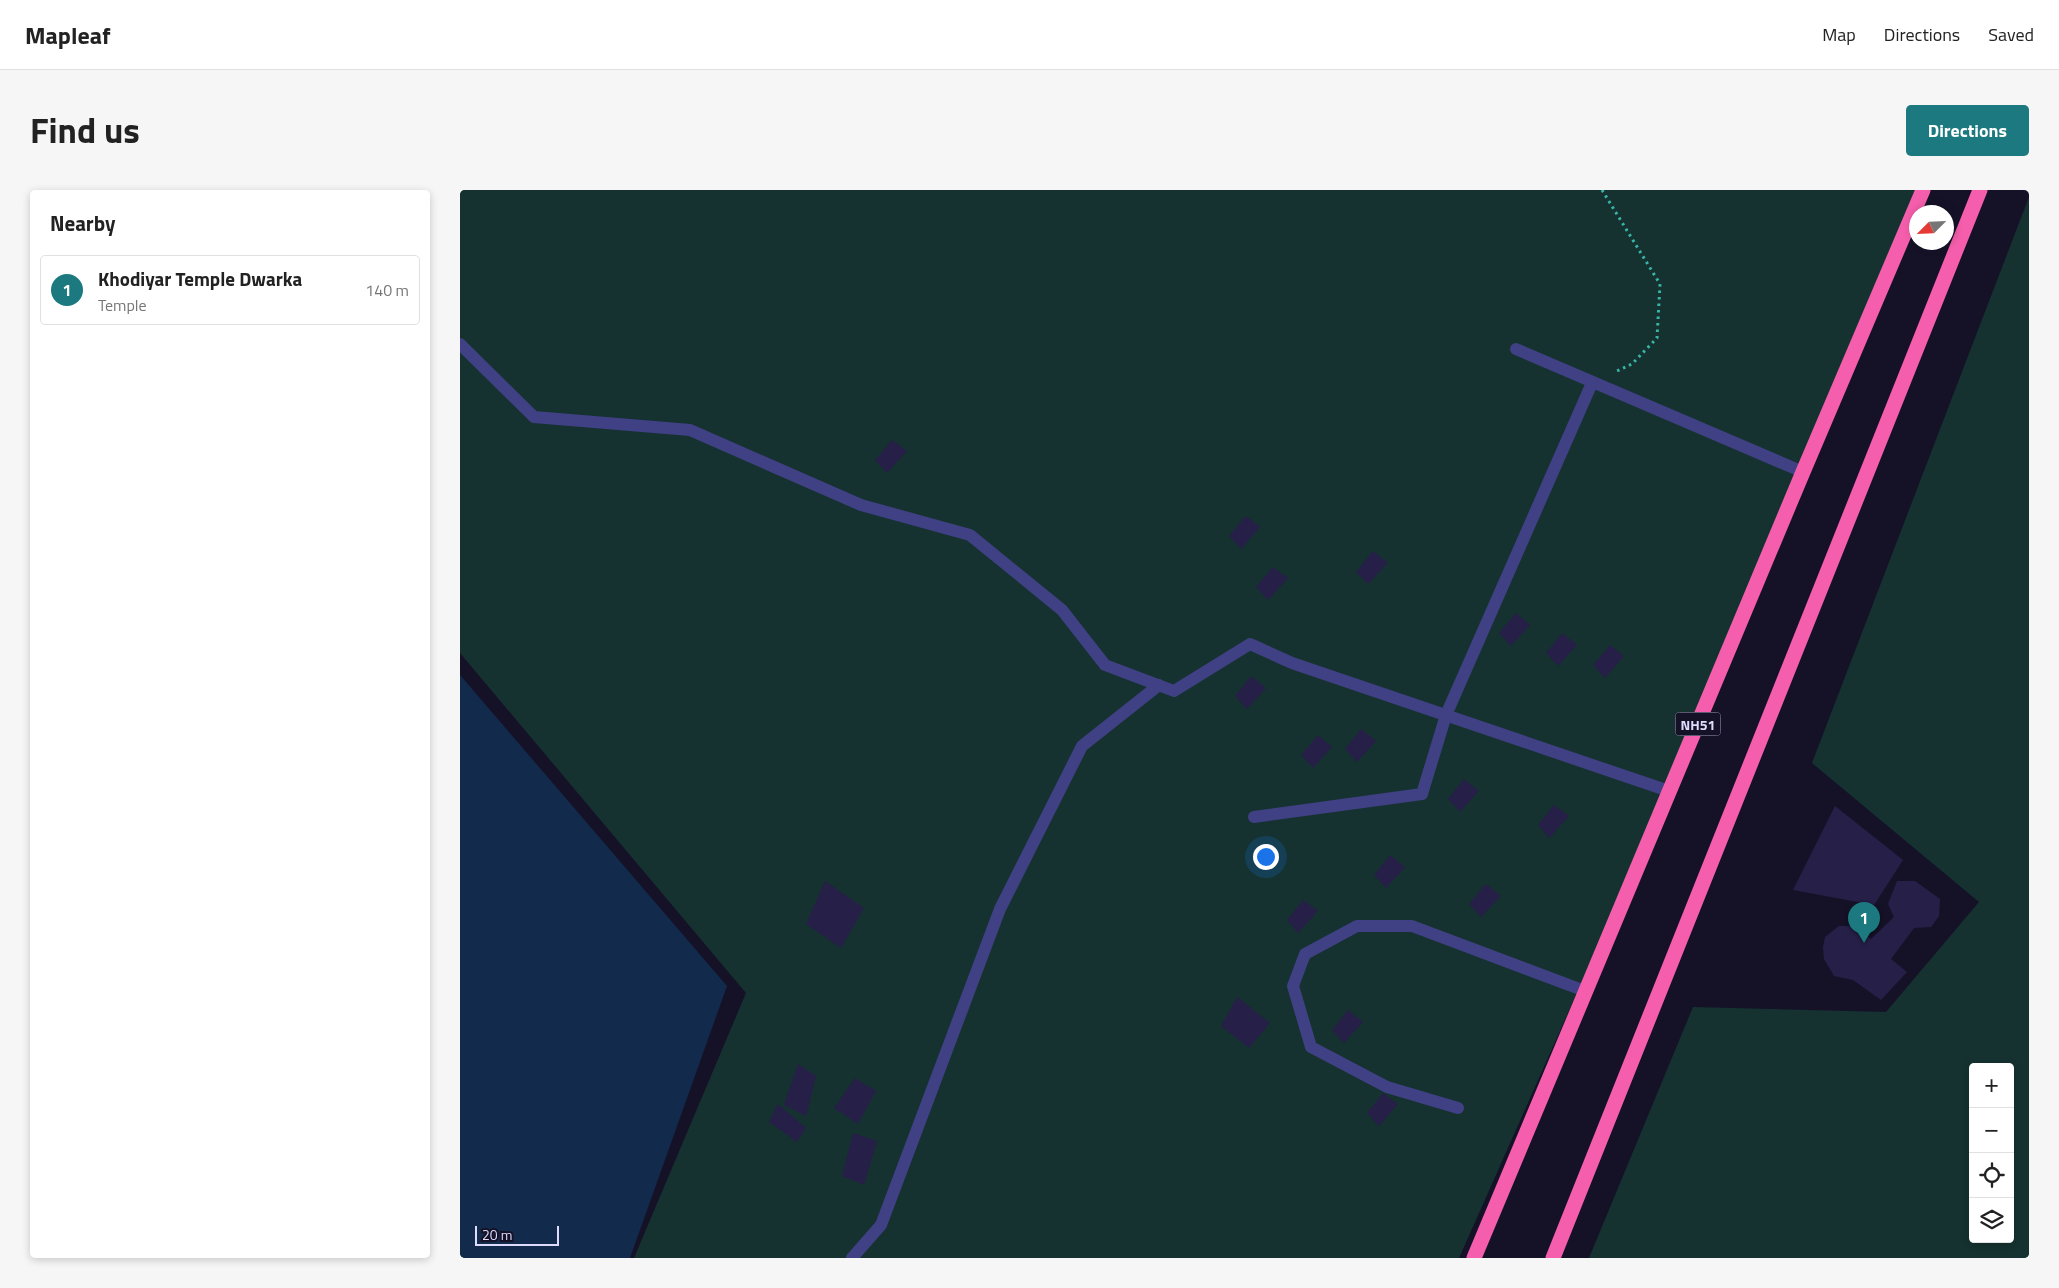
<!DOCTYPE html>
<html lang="en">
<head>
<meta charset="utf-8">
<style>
  body { margin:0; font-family:"Titillium Web",sans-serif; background:#f6f6f6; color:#222 }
  .controls { position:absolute; right:15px; bottom:15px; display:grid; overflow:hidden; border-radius:5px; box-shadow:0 2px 8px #0003 }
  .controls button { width:45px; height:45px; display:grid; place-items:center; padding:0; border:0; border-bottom:1px solid #e0e0e0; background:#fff; color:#222; font:25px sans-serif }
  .compass { position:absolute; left:1449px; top:15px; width:45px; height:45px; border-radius:50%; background:#fff; box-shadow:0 2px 8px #0003; rotate:246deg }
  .scale { position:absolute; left:15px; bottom:12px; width:84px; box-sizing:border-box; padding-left:5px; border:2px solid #dedbfd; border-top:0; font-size:14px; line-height:18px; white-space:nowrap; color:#dedbfd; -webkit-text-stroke:4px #151228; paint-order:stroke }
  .you { position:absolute; left:805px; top:666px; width:18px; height:18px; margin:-12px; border:4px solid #fff; border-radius:50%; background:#1a73e8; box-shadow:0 0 0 8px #1a73e833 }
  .badge { display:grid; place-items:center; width:32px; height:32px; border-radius:50%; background:#1b797f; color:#fff; font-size:16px; font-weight:700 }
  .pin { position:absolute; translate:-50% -41px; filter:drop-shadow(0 1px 2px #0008) }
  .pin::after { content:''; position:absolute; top:26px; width:18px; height:15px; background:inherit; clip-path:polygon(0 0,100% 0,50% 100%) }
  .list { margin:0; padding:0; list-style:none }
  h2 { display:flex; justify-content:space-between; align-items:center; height:65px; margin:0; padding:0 20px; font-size:21px }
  h2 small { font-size:16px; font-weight:400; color:#767676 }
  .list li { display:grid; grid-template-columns:32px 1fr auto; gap:15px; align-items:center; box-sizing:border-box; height:70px; margin:0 10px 10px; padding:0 10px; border:1px solid #e0e0e0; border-radius:5px }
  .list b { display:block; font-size:19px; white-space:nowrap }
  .list p { margin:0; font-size:16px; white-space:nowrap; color:#767676 }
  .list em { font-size:16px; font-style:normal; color:#767676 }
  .icon { flex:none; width:28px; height:28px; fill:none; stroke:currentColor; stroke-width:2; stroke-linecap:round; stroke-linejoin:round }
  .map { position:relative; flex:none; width:1569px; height:1068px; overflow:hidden; border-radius:5px }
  header { display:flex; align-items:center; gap:30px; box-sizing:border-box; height:70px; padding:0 25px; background:#fff; border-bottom:1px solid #e0e0e0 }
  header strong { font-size:24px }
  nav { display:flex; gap:28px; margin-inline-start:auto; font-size:18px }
  .intro { display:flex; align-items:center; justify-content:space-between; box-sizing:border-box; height:120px; padding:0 30px }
  h1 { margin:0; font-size:35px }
  .button { padding:12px 22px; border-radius:5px; background:#1b797f; color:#fff; font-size:18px; font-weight:700 }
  main { display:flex; gap:30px; padding:0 30px }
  aside { flex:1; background:#fff; border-radius:5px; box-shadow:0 2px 8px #0003 }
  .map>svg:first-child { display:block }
  .green { fill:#153230; fill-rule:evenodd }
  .water { fill:#122a4c }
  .building { fill:#261f48 }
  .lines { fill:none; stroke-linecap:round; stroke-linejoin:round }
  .path { stroke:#38b4a8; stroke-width:3; stroke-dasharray:2.5 4; stroke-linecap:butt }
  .lane { stroke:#404084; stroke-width:12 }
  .street { stroke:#404084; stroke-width:12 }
  .highway { stroke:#f55eac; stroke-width:15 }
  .labels { text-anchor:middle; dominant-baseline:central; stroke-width:4.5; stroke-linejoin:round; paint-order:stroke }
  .shield { fill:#151228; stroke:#a29fbd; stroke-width:1 }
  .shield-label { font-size:14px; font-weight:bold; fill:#dedbfd }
</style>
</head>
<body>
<header>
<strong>Mapleaf</strong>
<nav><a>Map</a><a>Directions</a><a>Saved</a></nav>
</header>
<div class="intro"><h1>Find us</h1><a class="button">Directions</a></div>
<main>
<aside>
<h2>Nearby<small></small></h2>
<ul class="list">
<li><span class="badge">1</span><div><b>Khodiyar Temple Dwarka</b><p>Temple</p></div><em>140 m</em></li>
</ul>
</aside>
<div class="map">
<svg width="1569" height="1068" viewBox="0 0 1569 1068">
  <rect width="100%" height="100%" fill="#151228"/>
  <g class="green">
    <polygon points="0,0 1464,0 1263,474 999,1068 174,1068 286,803 0,463"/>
    <path d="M1569,7V1068H1129L1233,817L1426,822L1519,712L1352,573ZM1513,877H1550V1049H1513Z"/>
  </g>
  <polygon class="water" points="0,485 267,796 170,1068 0,1068"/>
  <g class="building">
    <polygon points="432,250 447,261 427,283 415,270"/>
    <polygon points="786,326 800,337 781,359 769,346"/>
    <polygon points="913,361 928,373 908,394 896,382"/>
    <polygon points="813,377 828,388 808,410 796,397"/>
    <polygon points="1056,423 1070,435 1051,456 1039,443"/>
    <polygon points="1102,443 1117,455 1098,476 1086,463"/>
    <polygon points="1150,455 1164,466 1145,488 1133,475"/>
    <polygon points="791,486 806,498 787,519 775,506"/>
    <polygon points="901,539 916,551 897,572 885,559"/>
    <polygon points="858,545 872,557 853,578 841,565"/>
    <polygon points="1004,589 1019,601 1000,622 988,609"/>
    <polygon points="1094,615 1109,626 1089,648 1078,635"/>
    <polygon points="1375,616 1443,670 1414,715 1333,700"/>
    <polygon points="930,665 945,677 926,698 914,685"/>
    <polygon points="365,691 404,718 381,758 346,734"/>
    <polygon points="1437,691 1455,691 1480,709 1479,726 1471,737 1454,738 1431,769 1447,782 1421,810 1393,790 1374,786 1364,769 1363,757 1365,747 1379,736 1392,736 1411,749 1434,727 1428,714"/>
    <polygon points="1026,694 1041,706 1021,727 1009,714"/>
    <polygon points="843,710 858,721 838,743 827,730"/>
    <polygon points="777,807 810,833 789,858 761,836"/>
    <polygon points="888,820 903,832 884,853 872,840"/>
    <polygon points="338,874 356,886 346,926 324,915"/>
    <polygon points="395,888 416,901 398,934 374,918"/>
    <polygon points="923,903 938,914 919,936 907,923"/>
    <polygon points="318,914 346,938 337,952 309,932"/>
    <polygon points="393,943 417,951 404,995 382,986"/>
  </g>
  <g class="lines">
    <polyline class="path" points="1142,0 1200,94 1197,148 1172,174 1157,181"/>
    <polyline class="lane" points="1056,159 1343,282"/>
    <g class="street">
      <polyline points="0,154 74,227 230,240 401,315 510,345 602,420 645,475 714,501 790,454 832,473 1209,601"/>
      <polyline points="794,627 962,604 986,525 1132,193"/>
      <polyline points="998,918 927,897 851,857 833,796 845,764 897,736 952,736 1125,801"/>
      <polyline points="392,1068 421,1035 540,719 622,556 699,495"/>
    </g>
    <g class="highway">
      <polyline points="1014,1068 1343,282 1463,0"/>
      <polyline points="1093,1068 1520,0"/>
    </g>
  </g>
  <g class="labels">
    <rect class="shield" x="1215.5" y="522.5" width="45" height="23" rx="4"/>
    <g class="shield-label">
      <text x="1238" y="534">NH51</text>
    </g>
  </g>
</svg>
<div class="controls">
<button>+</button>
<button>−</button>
<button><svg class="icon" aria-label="locate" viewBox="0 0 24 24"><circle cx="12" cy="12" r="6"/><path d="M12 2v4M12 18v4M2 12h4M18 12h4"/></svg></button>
<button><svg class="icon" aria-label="layers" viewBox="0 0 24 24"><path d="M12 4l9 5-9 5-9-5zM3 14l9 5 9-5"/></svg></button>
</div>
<svg class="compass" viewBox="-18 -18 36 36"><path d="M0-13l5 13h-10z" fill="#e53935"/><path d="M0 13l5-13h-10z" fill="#767676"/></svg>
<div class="scale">20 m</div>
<div class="you"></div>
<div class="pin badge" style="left:1404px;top:753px">1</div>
</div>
</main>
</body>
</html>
